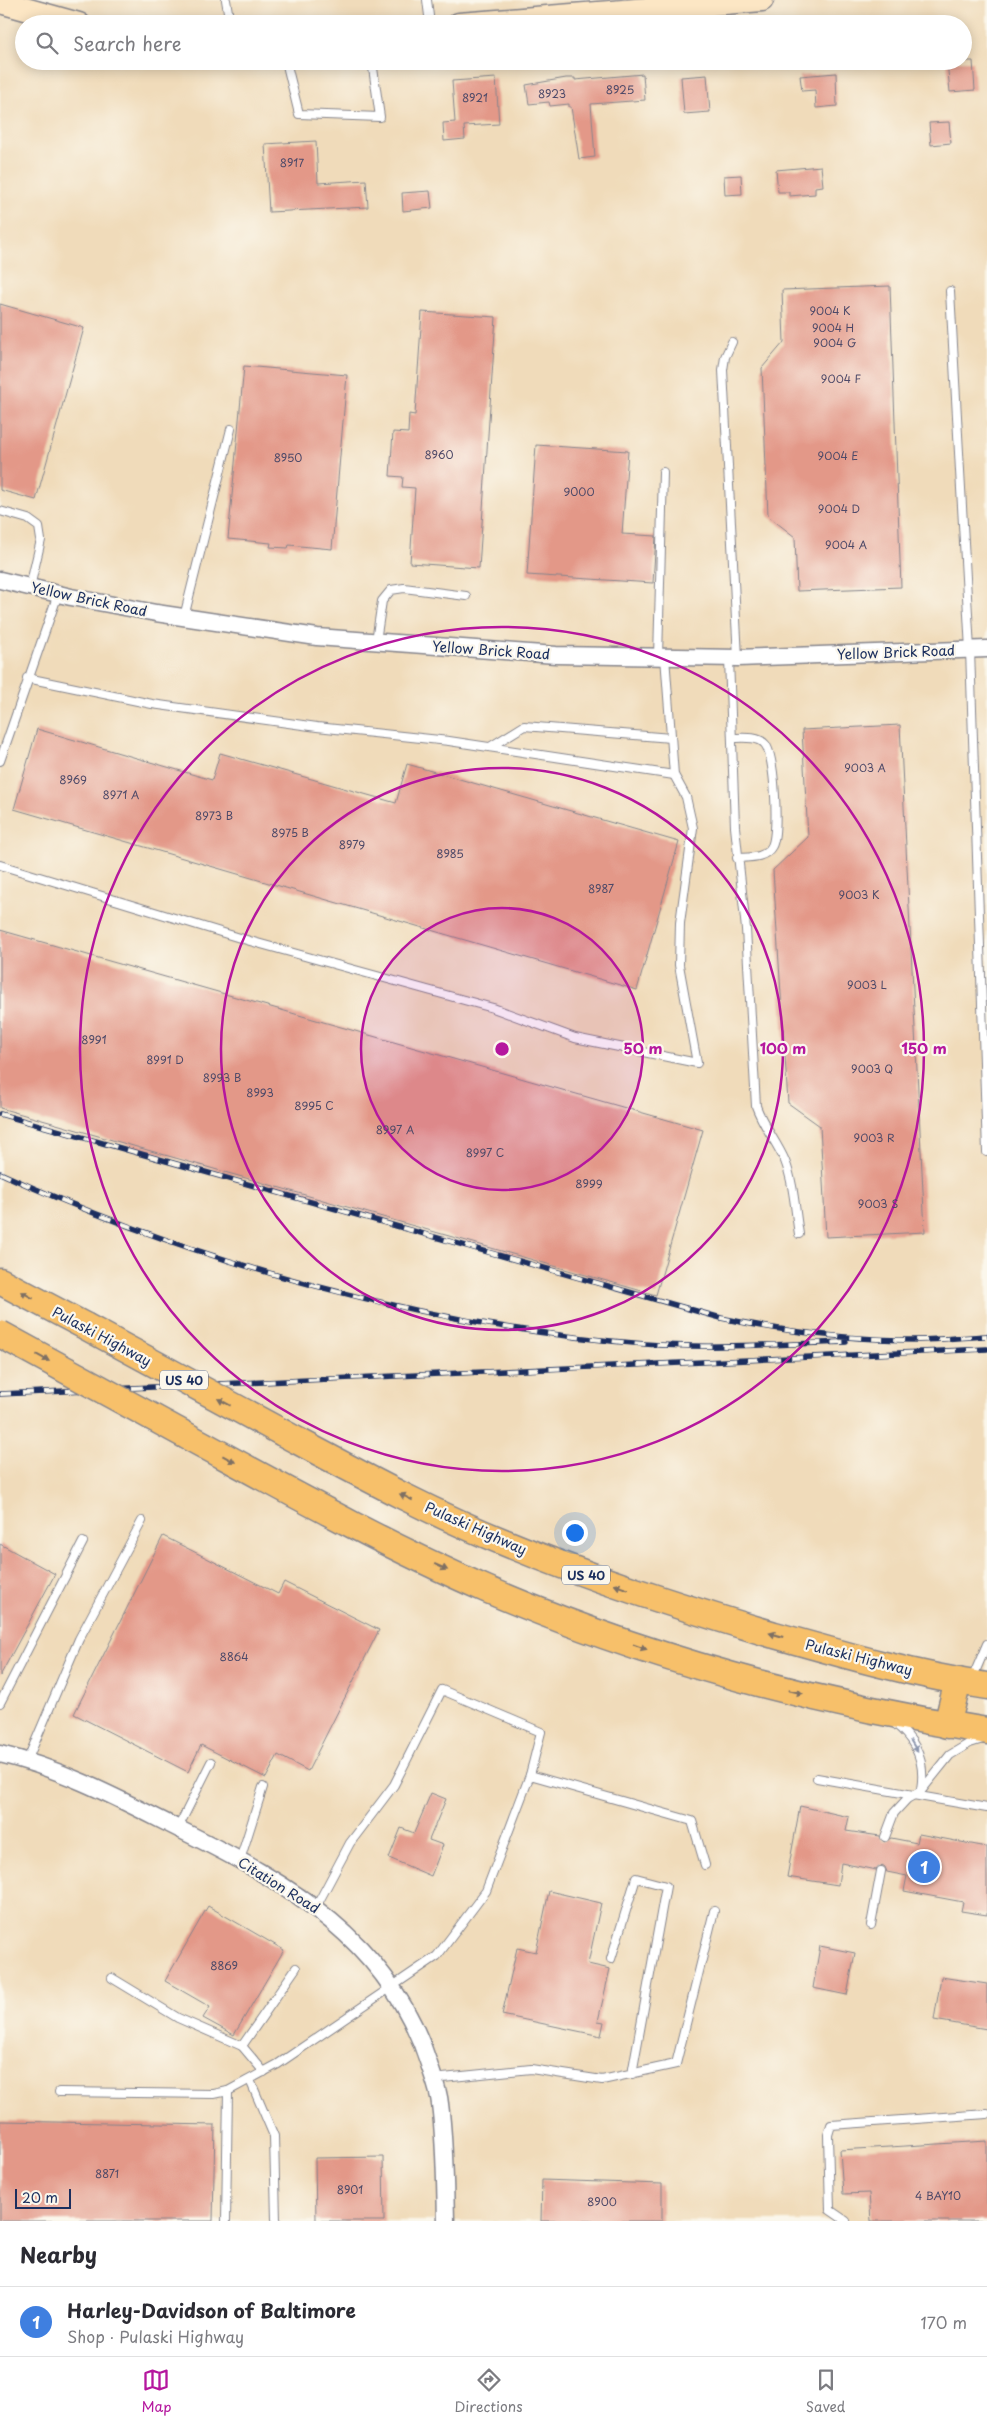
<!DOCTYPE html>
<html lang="en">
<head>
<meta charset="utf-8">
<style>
  body { margin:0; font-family:"Playpen Sans",sans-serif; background:#f7f7f7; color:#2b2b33 }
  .scale { position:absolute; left:15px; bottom:12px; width:56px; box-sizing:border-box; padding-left:5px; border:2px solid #1b2f5e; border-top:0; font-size:14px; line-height:18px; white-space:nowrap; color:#1b2f5e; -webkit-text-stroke:4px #fbf7ec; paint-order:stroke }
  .you { position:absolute; left:574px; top:1532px; width:18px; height:18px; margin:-12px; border:4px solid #fff; border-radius:50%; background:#1a73e8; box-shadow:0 0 0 8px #1a73e833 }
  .badge { display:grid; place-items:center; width:32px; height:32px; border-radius:50%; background:#b5179e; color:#fff; font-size:16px; font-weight:700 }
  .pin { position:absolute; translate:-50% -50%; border:2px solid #fff; box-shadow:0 1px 5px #0006 }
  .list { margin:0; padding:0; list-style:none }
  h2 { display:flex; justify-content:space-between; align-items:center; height:65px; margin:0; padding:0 20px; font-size:21px }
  h2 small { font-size:16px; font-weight:400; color:#7c7c81 }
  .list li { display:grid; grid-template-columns:32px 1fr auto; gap:15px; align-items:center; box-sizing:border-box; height:70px; padding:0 20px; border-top:1px solid #e1e1e2 }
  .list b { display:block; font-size:19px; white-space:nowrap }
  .list p { margin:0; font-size:16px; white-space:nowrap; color:#7c7c81 }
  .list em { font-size:16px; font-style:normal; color:#7c7c81 }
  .icon { flex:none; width:28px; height:28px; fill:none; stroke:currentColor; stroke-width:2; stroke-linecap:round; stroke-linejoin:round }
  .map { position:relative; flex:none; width:987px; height:2221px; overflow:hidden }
  .search { position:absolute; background:#fff; box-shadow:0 2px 12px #0003; left:15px; right:15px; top:15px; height:55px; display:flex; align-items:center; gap:12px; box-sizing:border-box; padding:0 18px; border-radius:28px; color:#7c7c81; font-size:19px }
  .sheet { height:135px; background:#fff }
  nav { display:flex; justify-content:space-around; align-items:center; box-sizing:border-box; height:70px; border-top:1px solid #e1e1e2; background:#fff; font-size:14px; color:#7c7c81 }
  nav a { display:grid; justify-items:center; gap:2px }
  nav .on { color:#b5179e }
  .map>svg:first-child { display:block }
  .building { fill:#e39888 }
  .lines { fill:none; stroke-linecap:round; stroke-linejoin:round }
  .service-casing { stroke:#86858c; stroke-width:10 }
  .minor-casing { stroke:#86858c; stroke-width:19 }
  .secondary-casing { stroke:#86858c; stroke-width:25 }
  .trunk-casing { stroke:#86858c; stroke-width:29 }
  .service { stroke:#fff; stroke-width:8 }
  .minor { stroke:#fff; stroke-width:16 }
  .secondary { stroke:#fce6c4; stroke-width:22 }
  .trunk { stroke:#f7c06b; stroke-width:26 }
  .rail-casing { stroke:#1b2f5e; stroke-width:5.5 }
  .rail { stroke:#fbf7ec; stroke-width:4; stroke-dasharray:11; stroke-linecap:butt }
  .trunk-bridge-casing { stroke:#86858c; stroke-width:29; stroke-linecap:butt }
  .trunk-bridge { stroke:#f7c06b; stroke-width:26 }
  .oneway { fill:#7e7064 }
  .oneway2 { fill:#8d97ae }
  .ring { fill:none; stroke:#b5179e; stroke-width:2.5 }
  .labels { text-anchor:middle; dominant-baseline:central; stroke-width:4.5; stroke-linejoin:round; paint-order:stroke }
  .number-label { font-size:11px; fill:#4d4968 }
  .shield { fill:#fbf7ec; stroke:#5e6b89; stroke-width:1 }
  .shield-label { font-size:12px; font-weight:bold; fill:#1b2f5e }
  .street-label { font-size:14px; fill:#1b2f5e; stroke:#fbf7ec }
  .centre { fill:#b5179e; stroke:#fbf7ec; stroke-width:2.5 }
  .ring-label { font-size:15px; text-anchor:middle; font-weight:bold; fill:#b5179e; stroke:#fbf7ec; stroke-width:4.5; stroke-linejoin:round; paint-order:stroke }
</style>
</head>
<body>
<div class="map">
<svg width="987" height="2221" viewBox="0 0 987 2221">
  <rect width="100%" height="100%" fill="#fbf7ec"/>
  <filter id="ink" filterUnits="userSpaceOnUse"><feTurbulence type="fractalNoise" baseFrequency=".02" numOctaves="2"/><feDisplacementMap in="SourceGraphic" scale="10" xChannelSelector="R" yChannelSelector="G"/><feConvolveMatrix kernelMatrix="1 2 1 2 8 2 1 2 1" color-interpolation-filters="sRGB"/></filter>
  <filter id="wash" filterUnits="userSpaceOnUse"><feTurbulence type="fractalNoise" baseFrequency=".0096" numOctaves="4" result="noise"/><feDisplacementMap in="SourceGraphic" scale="20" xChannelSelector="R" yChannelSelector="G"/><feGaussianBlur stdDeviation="1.12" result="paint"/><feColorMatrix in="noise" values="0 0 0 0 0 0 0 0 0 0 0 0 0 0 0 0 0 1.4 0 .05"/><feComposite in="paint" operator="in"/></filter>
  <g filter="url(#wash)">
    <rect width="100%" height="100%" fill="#f0dbba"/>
    <g id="blocks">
      <g class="building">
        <polygon points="947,61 973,61 975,90 950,92"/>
        <polygon points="836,73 837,106 816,108 815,90 802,91 800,76"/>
        <polygon points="643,74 645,100 591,104 595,157 579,159 571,107 569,107 569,104 550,106 549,102 529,104 526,85 566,78 575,78 575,80"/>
        <polygon points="707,75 710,112 684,114 681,77"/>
        <polygon points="496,78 499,124 464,126 465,139 444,141 443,123 455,122 452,81"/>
        <polygon points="949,122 951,143 931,145 929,123"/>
        <polygon points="316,141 318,183 366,180 368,207 269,212 265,144"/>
        <polygon points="821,166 823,186 815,187 815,194 789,196 789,192 778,192 776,170"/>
        <polygon points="741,175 742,194 725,195 724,176"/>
        <polygon points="430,191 432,208 403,211 402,193"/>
        <polygon points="890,286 901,587 797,591 795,537 768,516 762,368 784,342 782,290"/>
        <polygon points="0,304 84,328 36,500 0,490"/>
        <polygon points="422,312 496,317 479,568 410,563 415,488 402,487 403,477 390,476 393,432 408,433 409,414 415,415"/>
        <polygon points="244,366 347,375 332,549 289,545 288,548 270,547 271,543 228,539"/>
        <polygon points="536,445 628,451 622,534 656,536 653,583 527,575"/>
        <polygon points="900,725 925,1232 826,1237 820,1126 788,1103 773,870 808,837 802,730"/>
        <polygon points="37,729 212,780 220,753 396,803 407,764 679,842 637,990 14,809"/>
        <polygon points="0,930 703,1130 656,1295 0,1108"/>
        <polygon points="163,1536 278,1594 284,1582 379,1630 308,1771 278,1755 266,1778 201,1745 188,1772 74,1714"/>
        <polygon points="0,1544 55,1574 0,1676"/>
        <polygon points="431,1793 446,1799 429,1840 443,1845 431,1876 389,1858 401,1828 414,1833"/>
        <polygon points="800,1806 849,1817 846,1831 880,1836 884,1842 891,1838 917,1843 919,1834 987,1847 987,1915 961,1911 963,1902 904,1891 907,1876 887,1872 885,1867 882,1865 876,1870 841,1863 838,1885 787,1877"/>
        <polygon points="549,1891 601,1903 588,1964 610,1969 598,2021 604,2022 601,2036 502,2015 517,1948 536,1952"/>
        <polygon points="208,1906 284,1950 234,2035 203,2018 210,2007 165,1981"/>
        <polygon points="820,1946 855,1953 847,1995 813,1988"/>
        <polygon points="941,1977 987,1984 987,2029 934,2020"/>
        <polygon points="0,2121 215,2125 213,2221 0,2221"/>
        <polygon points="987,2141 987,2221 871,2221 869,2193 843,2194 840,2150"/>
        <polygon points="383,2157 384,2221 316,2221 315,2158"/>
        <polygon points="542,2180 662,2184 662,2221 541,2221"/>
      </g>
    </g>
  </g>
  <g filter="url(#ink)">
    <use href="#blocks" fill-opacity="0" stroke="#86858c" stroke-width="1"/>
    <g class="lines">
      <g class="service-casing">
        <g id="service">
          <polyline points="226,0 230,24"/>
          <polyline points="427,0 430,24"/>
          <polyline points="286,61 299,114 380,117 372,61"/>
          <polyline points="950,291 970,650 987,1152"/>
          <polyline points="732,342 725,357 723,370 738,658"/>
          <polyline points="0,511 28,519 39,527 41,540 30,587"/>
          <polyline points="184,617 231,429"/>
          <polyline points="376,641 382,601 391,590 404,588 466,596"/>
          <polyline points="658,657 663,472"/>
          <path d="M729,658L735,827L746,929L756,1106C763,1126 777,1142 785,1161C794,1184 795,1210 799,1234"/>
          <polyline points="27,678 152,704 317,727 449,741 674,775"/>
          <path d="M732,738C742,738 758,736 765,744C775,755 779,832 772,846C765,859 749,857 737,858"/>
          <polyline points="490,747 524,726 671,738"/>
          <polyline points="0,761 58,594"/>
          <polyline points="0,865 250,941 493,1008 575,1038 697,1063 679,965 680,923 693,828 686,797 674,775 665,657"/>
          <polyline points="972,1679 987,1644"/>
          <polyline points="0,1703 83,1542"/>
          <path d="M894,1723C916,1740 926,1761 921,1789"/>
          <polyline points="27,1761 79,1639 142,1521"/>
          <polyline points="817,1778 987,1808"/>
          <polyline points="178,1828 211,1762"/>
          <polyline points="885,1837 894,1813 907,1799 921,1791 950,1755 970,1743 983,1739"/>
          <polyline points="240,1860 263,1787"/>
          <polyline points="316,1907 350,1843 394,1785 442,1690 541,1732 530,1775"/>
          <polyline points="871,1925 881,1871"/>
          <polyline points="611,1959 636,1878 666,1886 632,2074"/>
          <polyline points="112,1978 178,2018 242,2046"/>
          <polyline points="264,2072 242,2046 296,1968"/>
          <polyline points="433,2079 531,2069 602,2080 676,2064 714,1911"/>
          <polyline points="250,2080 274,2136 276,2221"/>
          <polyline points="59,2092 214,2094 228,2091 278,2064 437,1956 486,1891 530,1775 692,1821 705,1865"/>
          <polyline points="226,2221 228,2091"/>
          <polyline points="846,2221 830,2210 828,2135 831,2125 987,2114"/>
        </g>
      </g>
      <g class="minor-casing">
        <g id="minor">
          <polyline points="0,580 71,597 156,613 317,637 556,655 738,658 987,649"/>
          <path d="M0,1754C64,1769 123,1801 181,1830C290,1884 390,1941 429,2064C433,2077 439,2091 440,2104C445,2142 445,2182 446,2221"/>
        </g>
      </g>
      <g class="secondary-casing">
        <g id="secondary">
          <polyline points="0,2 79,24"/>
          <polyline points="459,24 762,0"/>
        </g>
      </g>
      <g class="trunk-casing">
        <g id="trunk">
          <polyline points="0,1281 85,1326"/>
          <path d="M283,1433C356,1472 429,1512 506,1543C593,1579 681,1607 771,1634C841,1654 914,1675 987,1686"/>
          <path d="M187,1436C285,1489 383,1544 486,1589C646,1658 815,1704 987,1731"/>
          <polyline points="947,1725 958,1681"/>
        </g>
      </g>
      <use href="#service" class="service"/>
      <use href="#minor" class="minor"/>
      <use href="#secondary" class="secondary"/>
      <use href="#trunk" class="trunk"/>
      <g class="rail-casing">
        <g id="rail">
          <path d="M0,1114L721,1318C786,1332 852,1340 918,1340C941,1340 964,1337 987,1336"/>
          <path d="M0,1173C197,1263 429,1327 645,1344C711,1349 779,1344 846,1342"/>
          <polyline points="0,1394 987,1349"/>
        </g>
      </g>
      <use href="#rail" class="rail"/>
      <g class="trunk-bridge-casing">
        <g id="trunk-bridge">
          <polyline points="85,1326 283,1433"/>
          <polyline points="0,1334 187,1436"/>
        </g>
      </g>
      <use href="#trunk-bridge" class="trunk-bridge"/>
    </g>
    <defs><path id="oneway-solid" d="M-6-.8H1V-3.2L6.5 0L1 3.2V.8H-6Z" transform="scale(1.25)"/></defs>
    <g class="oneway">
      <use href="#oneway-solid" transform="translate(27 1295) rotate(-152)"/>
      <use href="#oneway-solid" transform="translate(43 1358) rotate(28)"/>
      <use href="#oneway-solid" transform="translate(224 1402) rotate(-152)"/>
      <use href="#oneway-solid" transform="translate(229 1459) rotate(28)"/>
      <use href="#oneway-solid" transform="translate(406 1497) rotate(-154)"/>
      <use href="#oneway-solid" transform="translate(441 1567) rotate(25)"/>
      <use href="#oneway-solid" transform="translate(621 1587) rotate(-161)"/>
      <use href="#oneway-solid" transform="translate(776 1635) rotate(-164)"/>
      <use href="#oneway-solid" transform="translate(640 1647) rotate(19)"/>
      <use href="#oneway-solid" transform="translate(796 1692) rotate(13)"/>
    </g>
    <use class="oneway2" href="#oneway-solid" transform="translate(914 1746) rotate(58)"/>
  </g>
  <circle cx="502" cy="1049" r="141" fill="#b5179e" fill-opacity=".12"/>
  <g class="ring">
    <circle cx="502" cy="1049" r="141"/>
    <circle cx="502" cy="1049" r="281"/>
    <circle cx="502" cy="1049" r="422"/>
  </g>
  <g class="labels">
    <g class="number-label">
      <text x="620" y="89">8925</text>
      <text x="552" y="93">8923</text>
      <text x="475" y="97">8921</text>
      <text x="292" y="162">8917</text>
      <text x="830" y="310">9004 K</text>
      <text x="833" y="327">9004 H</text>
      <text x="835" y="342">9004 G</text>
      <text x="841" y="378">9004 F</text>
      <text x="439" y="454">8960</text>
      <text x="838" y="455">9004 E</text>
      <text x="288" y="457">8950</text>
      <text x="579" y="491">9000</text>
      <text x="839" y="508">9004 D</text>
      <text x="846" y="544">9004 A</text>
      <text x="865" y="767">9003 A</text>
      <text x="73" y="779">8969</text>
      <text x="121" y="794">8971 A</text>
      <text x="214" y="815">8973 B</text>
      <text x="290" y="832">8975 B</text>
      <text x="352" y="844">8979</text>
      <text x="450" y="853">8985</text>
      <text x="601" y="888">8987</text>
      <text x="859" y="894">9003 K</text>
      <text x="867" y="984">9003 L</text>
      <text x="94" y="1039">8991</text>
      <text x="165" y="1059">8991 D</text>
      <text x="872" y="1068">9003 Q</text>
      <text x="222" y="1077">8993 B</text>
      <text x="260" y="1092">8993</text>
      <text x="314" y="1105">8995 C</text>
      <text x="395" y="1129">8997 A</text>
      <text x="874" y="1137">9003 R</text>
      <text x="485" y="1152">8997 C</text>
      <text x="589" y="1183">8999</text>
      <text x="878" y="1203">9003 S</text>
      <text x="234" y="1656">8864</text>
      <text x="224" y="1965">8869</text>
      <text x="107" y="2173">8871</text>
      <text x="350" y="2189">8901</text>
      <text x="938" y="2195">4 BAY10</text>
      <text x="602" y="2201">8900</text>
    </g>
    <g class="shield">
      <rect x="160" y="1370.5" width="48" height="19" rx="4"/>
      <rect x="562" y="1565.5" width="48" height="19" rx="4"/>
    </g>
    <g class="shield-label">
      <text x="184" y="1380">US 40</text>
      <text x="586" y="1575">US 40</text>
    </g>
    <g class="street-label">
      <text transform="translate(89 599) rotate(12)">Yellow Brick Road</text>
      <text transform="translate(491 650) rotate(4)">Yellow Brick Road</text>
      <text transform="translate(896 652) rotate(-2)">Yellow Brick Road</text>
      <text transform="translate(102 1336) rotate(28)">Pulaski Highway</text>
      <text transform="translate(476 1528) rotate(24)">Pulaski Highway</text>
      <text transform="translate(859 1657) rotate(14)">Pulaski Highway</text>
      <text transform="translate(279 1885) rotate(32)">Citation Road</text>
    </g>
  </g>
  <circle cx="502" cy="1049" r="8" class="centre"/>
  <g class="ring-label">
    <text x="643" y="1054">50 m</text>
    <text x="783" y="1054">100 m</text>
    <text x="924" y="1054">150 m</text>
  </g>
</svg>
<div class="scale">20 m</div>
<div class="you"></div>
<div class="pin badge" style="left:924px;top:1867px;background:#3f7fe0">1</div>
<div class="search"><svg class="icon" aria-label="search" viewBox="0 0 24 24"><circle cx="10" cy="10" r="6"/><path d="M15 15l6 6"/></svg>Search here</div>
</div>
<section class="sheet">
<h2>Nearby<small></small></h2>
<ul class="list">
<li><span class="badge" style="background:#3f7fe0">1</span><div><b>Harley-Davidson of Baltimore</b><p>Shop · Pulaski Highway</p></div><em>170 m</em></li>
</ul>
</section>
<nav>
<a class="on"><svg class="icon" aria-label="map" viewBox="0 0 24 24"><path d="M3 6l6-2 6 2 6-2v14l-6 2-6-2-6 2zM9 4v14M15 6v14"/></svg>Map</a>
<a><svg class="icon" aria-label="directions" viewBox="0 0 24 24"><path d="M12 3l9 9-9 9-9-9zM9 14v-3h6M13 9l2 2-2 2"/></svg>Directions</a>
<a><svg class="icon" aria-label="saved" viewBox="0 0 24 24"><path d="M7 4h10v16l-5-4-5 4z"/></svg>Saved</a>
</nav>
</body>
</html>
